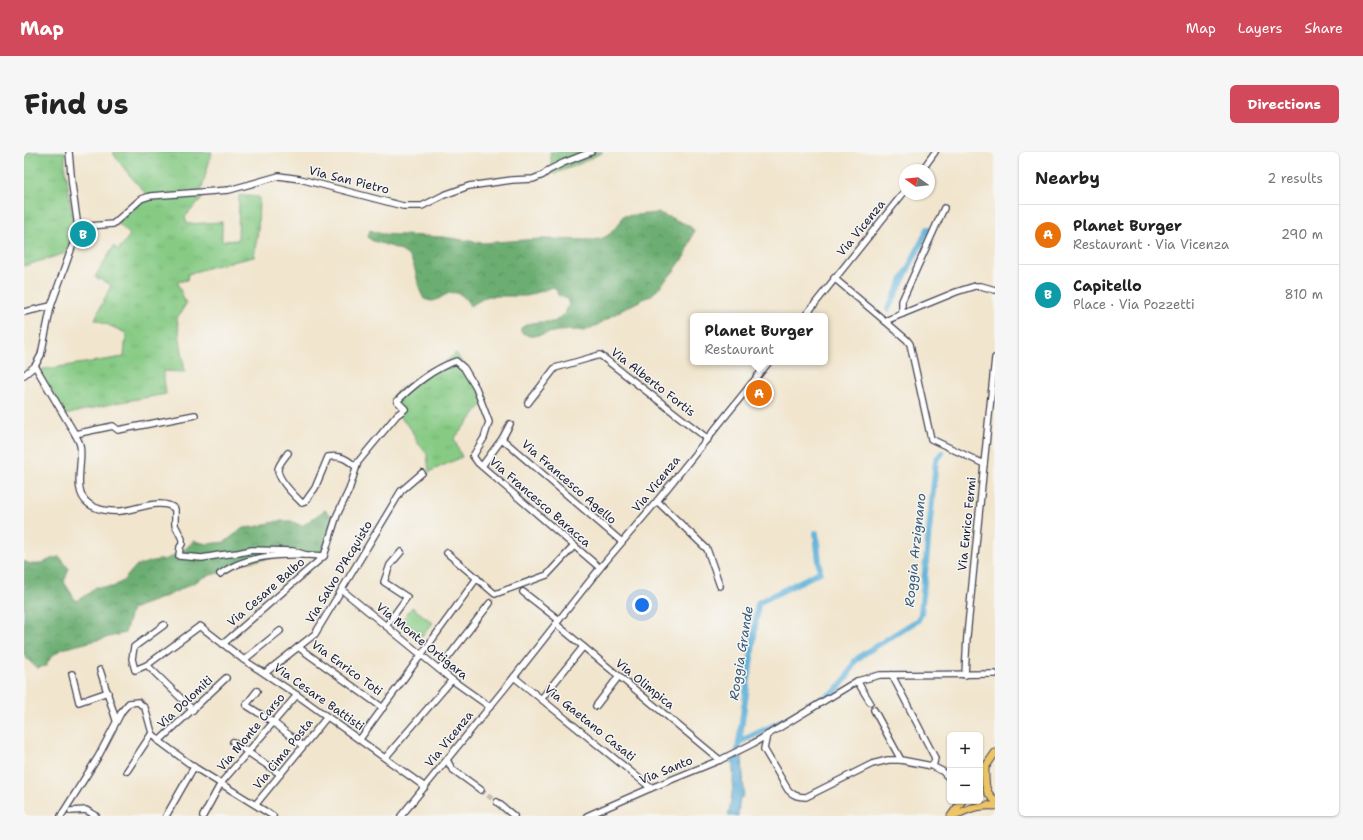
<!DOCTYPE html>
<html lang="en">
<head>
<meta charset="utf-8">
<style>
  body { margin:0; font-family:"Shantell Sans",sans-serif; background:#f6f6f6; color:#222 }
  .controls { position:absolute; right:12px; bottom:12px; display:grid; overflow:hidden; border-radius:6px; box-shadow:0 1px 3px #0004 }
  .controls button { width:36px; height:36px; display:grid; place-items:center; padding:0; border:0; border-bottom:1px solid #e0e0e0; background:#fff; color:#222; font:20px sans-serif }
  .compass { position:absolute; left:875px; top:12px; width:36px; height:36px; border-radius:50%; background:#fff; box-shadow:0 1px 3px #0004; rotate:285deg }
  .you { position:absolute; left:618px; top:453px; width:14px; height:14px; margin:-10px; border:3px solid #fff; border-radius:50%; background:#1a73e8; box-shadow:0 0 0 6px #1a73e833 }
  .badge { display:grid; place-items:center; width:26px; height:26px; border-radius:50%; background:#d1495b; color:#fff; font-size:13px; font-weight:700 }
  .pin { position:absolute; translate:-50% -50%; border:2px solid #fff; box-shadow:0 1px 4px #0006 }
  .popup { position:absolute; left:666px; top:161px; width:138px; height:52px; box-sizing:border-box; display:grid; place-content:center; border-radius:6px; background:#fff; filter:drop-shadow(0 1px 3px #0005); font-size:13px; white-space:nowrap; color:#767676 }
  .popup b { font-size:15px; color:#222 }
  .popup::after { content:''; position:absolute; left:50%; top:100%; margin-left:-8px; border:8px solid transparent; border-top-color:#fff }
  .list { margin:0; padding:0; list-style:none }
  h2 { display:flex; justify-content:space-between; align-items:center; height:52px; margin:0; padding:0 16px; font-size:17px }
  h2 small { font-size:13px; font-weight:400; color:#767676 }
  .list li { display:grid; grid-template-columns:26px 1fr auto; gap:12px; align-items:center; box-sizing:border-box; height:60px; padding:0 16px; border-top:1px solid #e0e0e0 }
  .list b { display:block; font-size:15px; white-space:nowrap }
  .list p { margin:0; font-size:13px; white-space:nowrap; color:#767676 }
  .list em { font-size:13px; font-style:normal; color:#767676 }
  .map { position:relative; flex:none; width:971px; height:664px; overflow:hidden; border-radius:6px }
  header { display:flex; align-items:center; gap:24px; box-sizing:border-box; height:56px; padding:0 20px; background:#d1495b; color:#fff }
  header strong { font-size:19px }
  nav { display:flex; gap:22px; margin-inline-start:auto; font-size:14px }
  .intro { display:flex; align-items:center; justify-content:space-between; box-sizing:border-box; height:96px; padding:0 24px }
  h1 { margin:0; font-size:28px }
  .button { padding:10px 18px; border-radius:6px; background:#d1495b; color:#fff; font-size:14px; font-weight:700 }
  main { display:flex; gap:24px; padding:0 24px }
  aside { flex:1; background:#fff; border-radius:6px; box-shadow:0 1px 3px #0004 }
  .map>svg:first-child { display:block }
  .grass { fill:url(#grass-tufts); stroke:#547660 }
  .forest { fill:url(#forest-crowns); stroke:#476856 }
  .garden { fill:#86ca84; stroke:#547660 }
  .water { fill:url(#water-ripples); stroke:#40698a }
  .lines { fill:none; stroke-linecap:round; stroke-linejoin:round }
  .canal { stroke:#5db0d9; stroke-width:6 }
  .minor-tunnel { stroke:#c8beb0; stroke-width:5.5; stroke-dasharray:5.5 3; stroke-linecap:butt }
  .minor-casing { stroke:#413f51; stroke-width:8 }
  .major-casing { stroke:#413f51; stroke-width:9 }
  .minor { stroke:#fff; stroke-width:5.5 }
  .major { stroke:#ecc569; stroke-width:7 }
  .labels { text-anchor:middle; dominant-baseline:central; stroke-width:3; stroke-linejoin:round; paint-order:stroke }
  .street-label { font-size:12px; fill:#22223b; stroke:#f6f6f2 }
  .water-label { font-size:13px; font-style:italic; fill:#3a5b7a; stroke:#f6f6f2 }
</style>
</head>
<body>
<header>
<strong>Map</strong>
<nav><a>Map</a><a>Layers</a><a>Share</a></nav>
</header>
<div class="intro"><h1>Find us</h1><a class="button">Directions</a></div>
<main>
<div class="map">
<svg width="971" height="664" viewBox="0 0 971 664">
  <defs>
    <pattern id="grass-tufts" width="24" height="20" patternUnits="userSpaceOnUse"><rect width="24" height="20" fill="#86ca84"/><path d="M3 7l-1-3M5 7V3M7 7l1-3M15 17l-1-3M17 17v-4M19 17l1-3" fill="none" stroke="#73ad73"/></pattern>
    <pattern id="forest-crowns" width="20" height="18" patternUnits="userSpaceOnUse"><rect width="20" height="18" fill="#6cae72"/><path d="M2 6a3 3 0 1 1 6 0M12 15a3 3 0 1 1 6 0" fill="none" stroke="#588d5f"/></pattern>
    <pattern id="water-ripples" width="26" height="14" patternUnits="userSpaceOnUse"><rect width="26" height="14" fill="#5db0d9"/><path d="M2 4q2-2 4 0t4 0M15 11q2-2 4 0t4 0" fill="none" stroke="#4c8fb1"/></pattern>
  </defs>
  <rect width="100%" height="100%" fill="#f6f6f2"/>
  <filter id="ink" filterUnits="userSpaceOnUse"><feTurbulence type="fractalNoise" baseFrequency=".025" numOctaves="2"/><feDisplacementMap in="SourceGraphic" scale="8" xChannelSelector="R" yChannelSelector="G"/><feConvolveMatrix kernelMatrix="1 2 1 2 8 2 1 2 1" color-interpolation-filters="sRGB"/></filter>
  <filter id="wash" filterUnits="userSpaceOnUse"><feTurbulence type="fractalNoise" baseFrequency=".012" numOctaves="4" result="noise"/><feDisplacementMap in="SourceGraphic" scale="16" xChannelSelector="R" yChannelSelector="G"/><feGaussianBlur stdDeviation="0.9" result="paint"/><feColorMatrix in="noise" values="0 0 0 0 0 0 0 0 0 0 0 0 0 0 0 0 0 1.4 0 .05"/><feComposite in="paint" operator="in"/></filter>
  <g filter="url(#wash)">
    <rect width="100%" height="100%" fill="#f1e5cd"/>
    <g class="grass">
      <polygon points="0,0 41,0 41,14 50,73 48,84 42,101 0,114"/>
      <polygon points="88,0 188,0 176,42 171,43 170,45 180,44 161,65 163,72 198,70 198,89 214,88 215,43 235,45 234,78 230,105 190,114 164,122 163,128 153,130 162,152 153,166 161,220 139,219 142,242 91,251 41,263 14,218 100,205 102,181 71,167 87,133 71,125 90,94 94,98 106,83 93,70 114,52 122,48 122,42 103,20"/>
      <polygon points="526,0 579,0 553,13 529,22"/>
      <path d="M432,201L463,252L457,254L430,287L438,305L405,320L403,302L393,290L387,277L375,264L376,257L368,251L367,247C372,235 405,221 417,213C422,210 427,205 432,201Z"/>
    </g>
    <g class="forest">
      <path d="M635,61L664,73L670,78L662,102L650,119L629,142L596,159L567,177L559,179L554,178L534,179L510,184H505L497,180V176C506,169 519,170 530,170L540,162L545,153L543,147L534,143L532,137L529,135L503,144H464L446,154C440,143 433,137 421,143C417,145 414,148 409,149C406,149 403,148 400,147C398,143 396,139 395,135C392,124 391,106 379,100C370,94 357,92 347,88L344,85L346,78L358,82L420,85L458,91L516,87L570,88L579,86L586,82L597,69L599,64Z"/>
      <path d="M301,358L309,366L299,399L296,403L252,405L219,411L198,420L183,424L143,444L108,457L101,481L38,497L27,505L22,514L13,516L0,504V409C15,418 22,406 36,405L45,417L40,430L52,449L64,442L72,435H89L99,429L112,414L129,409L143,407L161,397L170,389L183,392L201,390L219,376L231,375L254,369H267L278,374Z"/>
    </g>
    <polygon class="garden" points="388,455 409,471 398,484 378,468"/>
    <path class="water" d="M718,604L720,640L719,645H716L714,664H704C708,644 711,629 708,608Z"/>
    <g class="lines">
      <g class="canal">
        <polyline points="864,157 904,77"/>
        <polyline points="715,590 759,569 812,539 823,525 831,509 838,503 894,468 897,462 912,308 918,301"/>
        <path d="M712,613C719,559 728,505 734,451L796,420L792,381"/>
      </g>
    </g>
  </g>
  <g filter="url(#ink)">
    <g class="lines">
      <polyline class="minor-tunnel" points="457,638 473,650"/>
      <g class="minor-casing">
        <g id="minor">
          <polyline points="898,18 911,0"/>
          <polyline points="54,75 89,72 117,47 126,44 205,38 255,24 276,27 379,54 398,54 420,43 445,34 488,28 509,27 519,23 525,18 539,11 567,0"/>
          <polyline points="810,126 861,169 883,188 886,192 907,287 960,312 943,484 941,523"/>
          <polyline points="0,160 27,154"/>
          <polyline points="878,162 878,149 920,56"/>
          <polyline points="781,164 881,39"/>
          <polyline points="861,169 932,140 951,134 957,134 971,138"/>
          <path d="M11,214L51,282C53,286 55,289 56,293C60,311 47,339 65,352C73,358 87,360 97,359C112,358 138,345 151,357V373L158,387V392L156,395L155,404L178,406L196,403L214,401L228,398L269,399L282,403"/>
          <polyline points="0,223 11,214 17,203 27,154 53,81 54,75 48,33 45,0"/>
          <polyline points="504,251 531,216 576,203 684,287"/>
          <polyline points="51,282 89,274 94,278 171,263"/>
          <polyline points="478,287 598,390"/>
          <path d="M264,301C261,305 255,312 254,317C253,327 271,344 278,351L281,350L291,336L304,305C317,303 323,307 332,315"/>
          <polyline points="960,312 971,206"/>
          <polyline points="458,314 478,287 486,272"/>
          <polyline points="633,349 683,397 696,434"/>
          <polyline points="423,401 471,442 523,423 550,394"/>
          <path d="M196,422C201,419 205,416 210,414C237,401 271,402 300,404"/>
          <polyline points="318,438 428,528 466,555"/>
          <polyline points="499,440 535,468"/>
          <polyline points="532,472 696,608"/>
          <polyline points="362,474 383,445 360,430 366,413 377,400"/>
          <path d="M199,492L300,404L313,363L325,338L334,310L373,263L381,257L373,249C391,232 409,217 432,209L440,216L452,236L465,270L460,286L449,304L454,311L576,416"/>
          <polyline points="274,495 359,556"/>
          <polyline points="220,508 256,479"/>
          <polyline points="123,513 111,518 108,507 110,495 140,473"/>
          <polyline points="415,517 466,451"/>
          <polyline points="76,518 92,568"/>
          <polyline points="241,521 291,482 377,339 398,321"/>
          <polyline points="48,522 55,550 84,540"/>
          <polyline points="868,523 911,606 910,611 908,614"/>
          <polyline points="490,525 627,636"/>
          <polyline points="833,529 846,550"/>
          <polyline points="233,539 222,553 249,570 279,594"/>
          <polyline points="518,546 559,495"/>
          <polyline points="572,554 595,524"/>
          <polyline points="169,558 123,513 176,474 220,508 273,543 401,635"/>
          <polyline points="850,558 877,608"/>
          <path d="M743,583L740,597L764,638C770,644 774,645 782,645L848,612L864,608H877L908,614L918,619L926,627"/>
          <polyline points="336,587 453,426"/>
          <polyline points="135,589 202,526"/>
          <polyline points="209,590 256,622"/>
          <polyline points="361,606 428,528"/>
          <polyline points="423,608 428,617 457,638"/>
          <polyline points="103,619 128,581"/>
          <polyline points="473,650 490,664"/>
          <polyline points="232,652 303,565"/>
          <polyline points="47,659 62,658 72,664"/>
          <polyline points="37,664 74,605 98,559 105,551 114,550 121,556 128,581 135,589 170,615 249,664"/>
          <polyline points="142,664 170,615"/>
          <polyline points="179,664 197,631 273,543"/>
          <polyline points="377,664 490,525 576,416 633,349 745,210"/>
          <polyline points="563,664 627,636 696,608 730,591 833,529 856,523 971,522"/>
        </g>
      </g>
      <g class="major-casing">
        <g id="major">
          <path d="M961,617C961,629 960,641 971,648"/>
          <polyline points="958,620 971,601"/>
          <polyline points="927,664 938,649"/>
          <path d="M930,664C945,656 953,653 971,654"/>
        </g>
      </g>
      <use href="#minor" class="minor"/>
      <use href="#major" class="major"/>
    </g>
  </g>
  <g class="labels">
    <g class="street-label">
      <text transform="translate(325 28) rotate(14)">Via San Pietro</text>
      <text transform="translate(837 76) rotate(-51)">Via Vicenza</text>
      <text transform="translate(629 230) rotate(38)">Via Alberto Fortis</text>
      <text transform="translate(545 330) rotate(41)">Via Francesco Agello</text>
      <text transform="translate(632 332) rotate(-51)">Via Vicenza</text>
      <text transform="translate(516 350) rotate(41)">Via Francesco Baracca</text>
      <text transform="translate(943 372) rotate(-84)">Via Enrico Fermi</text>
      <text transform="translate(315 420) rotate(-59)">Via Salvo D'Acquisto</text>
      <text transform="translate(242 440) rotate(-41)">Via Cesare Balbo</text>
      <text transform="translate(398 489) rotate(39)">Via Monte Ortigara</text>
      <text transform="translate(323 516) rotate(36)">Via Enrico Toti</text>
      <text transform="translate(621 532) rotate(39)">Via Olimpica</text>
      <text transform="translate(295 545) rotate(35)">Via Cesare Battisti</text>
      <text transform="translate(161 550) rotate(-43)">Via Dolomiti</text>
      <text transform="translate(566 571) rotate(39)">Via Gaetano Casati</text>
      <text transform="translate(227 580) rotate(-50)">Via Monte Carso</text>
      <text transform="translate(425 587) rotate(-51)">Via Vicenza</text>
      <text transform="translate(259 602) rotate(-51)">Via Cima Posta</text>
      <text transform="translate(642 618) rotate(-22)">Via Santo</text>
    </g>
    <g class="water-label">
      <text transform="translate(891 398) rotate(-84)">Roggia Arzignano</text>
      <text transform="translate(717 501) rotate(-81)">Roggia Grande</text>
    </g>
  </g>
</svg>
<div class="controls">
<button>+</button>
<button>−</button>
</div>
<svg class="compass" viewBox="-18 -18 36 36"><path d="M0-13l5 13h-10z" fill="#e53935"/><path d="M0 13l5-13h-10z" fill="#767676"/></svg>
<div class="you"></div>
<div class="pin badge" style="left:735px;top:241px;background:#e8710a">A</div>
<div class="popup"><b>Planet Burger</b>Restaurant</div>
<div class="pin badge" style="left:59px;top:82px;background:#0f9aa8">B</div>
</div>
<aside>
<h2>Nearby<small>2 results</small></h2>
<ul class="list">
<li><span class="badge" style="background:#e8710a">A</span><div><b>Planet Burger</b><p>Restaurant · Via Vicenza</p></div><em>290 m</em></li>
<li><span class="badge" style="background:#0f9aa8">B</span><div><b>Capitello</b><p>Place · Via Pozzetti</p></div><em>810 m</em></li>
</ul>
</aside>
</main>
</body>
</html>
